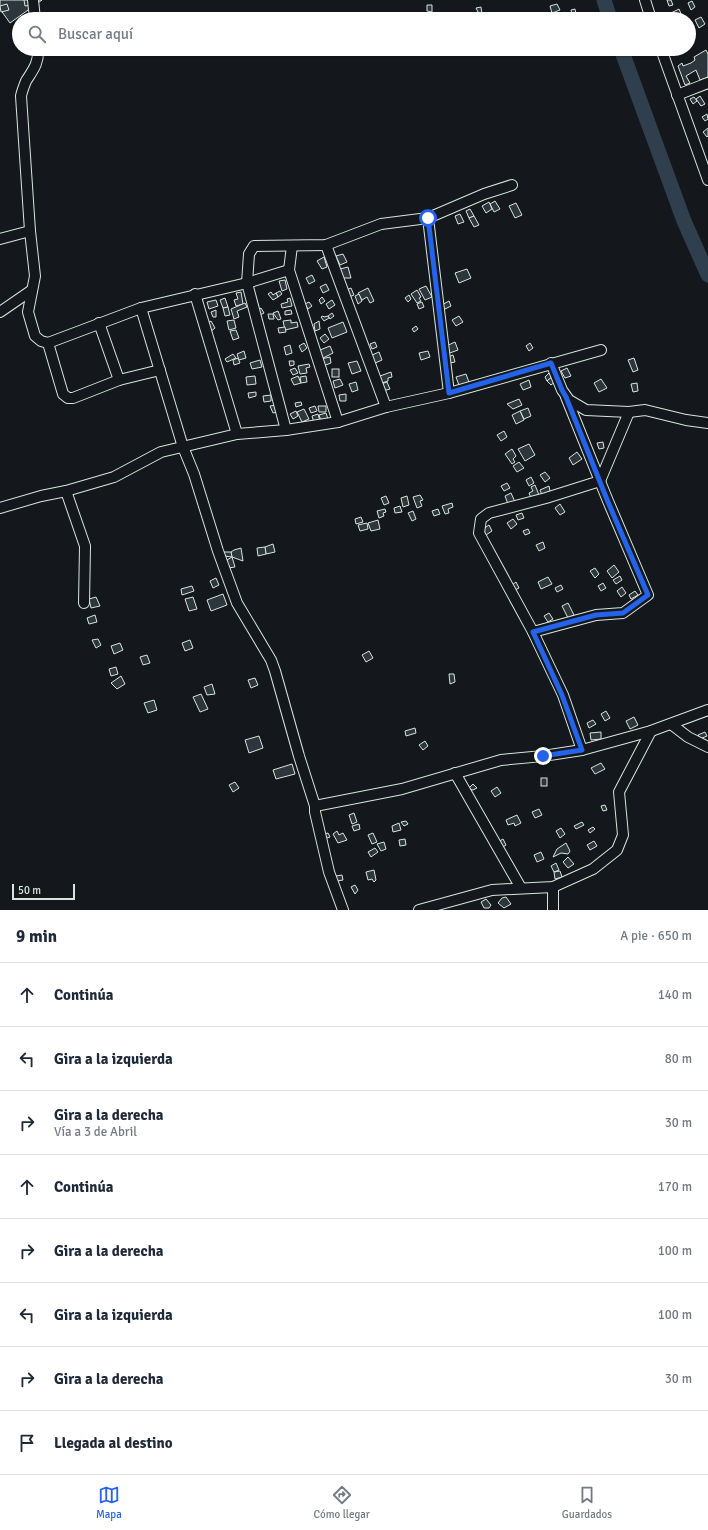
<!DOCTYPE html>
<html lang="es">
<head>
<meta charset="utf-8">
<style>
  body { margin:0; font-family:Signika,sans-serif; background:#f6f6f7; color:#1f2937 }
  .scale { position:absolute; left:12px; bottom:10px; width:63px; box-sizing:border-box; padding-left:4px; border:2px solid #d8e6dc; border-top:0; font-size:11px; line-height:14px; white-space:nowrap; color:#d8e6dc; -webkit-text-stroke:3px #14181c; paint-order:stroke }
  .stop { position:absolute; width:12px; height:12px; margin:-9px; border:3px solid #2563eb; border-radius:50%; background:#fff }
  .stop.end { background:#2563eb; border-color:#fff; box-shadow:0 1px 4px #0008 }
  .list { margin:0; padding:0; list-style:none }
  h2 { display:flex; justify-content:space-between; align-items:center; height:52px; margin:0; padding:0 16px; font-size:17px }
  h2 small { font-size:13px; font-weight:400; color:#747a83 }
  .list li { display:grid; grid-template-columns:26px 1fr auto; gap:12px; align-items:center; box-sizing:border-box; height:64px; padding:0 16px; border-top:1px solid #e0e1e3 }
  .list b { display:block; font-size:15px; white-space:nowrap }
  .list p { margin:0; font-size:13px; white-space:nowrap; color:#747a83 }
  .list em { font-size:13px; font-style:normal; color:#747a83 }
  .icon { flex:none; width:22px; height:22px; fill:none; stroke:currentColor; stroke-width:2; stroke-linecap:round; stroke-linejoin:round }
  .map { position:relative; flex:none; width:708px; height:910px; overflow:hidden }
  .search { position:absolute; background:#fff; box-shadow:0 1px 3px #0004; left:12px; right:12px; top:12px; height:44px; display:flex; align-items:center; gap:10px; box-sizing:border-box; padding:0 14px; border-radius:22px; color:#747a83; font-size:15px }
  .sheet { height:564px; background:#fff }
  nav { display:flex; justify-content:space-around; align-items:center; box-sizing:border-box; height:56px; border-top:1px solid #e0e1e3; background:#fff; font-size:11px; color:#747a83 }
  nav a { display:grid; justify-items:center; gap:2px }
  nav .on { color:#2563eb }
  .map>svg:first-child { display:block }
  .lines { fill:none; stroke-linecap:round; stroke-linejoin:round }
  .river { stroke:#2f3f4d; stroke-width:15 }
  .building { fill:#2c363c; stroke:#d8e6dc }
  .minor-casing { stroke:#d8e6dc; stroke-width:12 }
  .minor { stroke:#14181c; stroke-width:10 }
  .route { stroke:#2563eb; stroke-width:5 }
</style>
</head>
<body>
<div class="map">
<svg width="708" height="910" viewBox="0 0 708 910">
  <rect width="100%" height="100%" fill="#14181c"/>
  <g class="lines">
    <g class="river">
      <polyline points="604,0 610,19"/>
      <polyline points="621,49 684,221 708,275"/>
    </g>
  </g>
  <g class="building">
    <polygon points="0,0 42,0 10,23 0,9"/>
    <polygon points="24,0 32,0 32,5 25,6"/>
    <polygon points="667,0 671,0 673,5 669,6"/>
    <polygon points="692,1 695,7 691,10 688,3"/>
    <polygon points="7,4 9,10 1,12 0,6"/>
    <polygon points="557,4 560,10 552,13 550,6"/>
    <polygon points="427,5 432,5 432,12 427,11"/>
    <polygon points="481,7 482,14 479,14 476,8"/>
    <polygon points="575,9 576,14 572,15 571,10"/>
    <polygon points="679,9 682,16 673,19 671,13"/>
    <polygon points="701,17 705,24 699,28 695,20"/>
    <polygon points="706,50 708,54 708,77 700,80 696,70 686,76 690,83 685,85 678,66 682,63 683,66 691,63 695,60 694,57"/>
    <polygon points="700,96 705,104 701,106 696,99"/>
    <polygon points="694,97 697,101 693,104 690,99"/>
    <polygon points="707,114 708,119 705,121 702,117"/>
    <polygon points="708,128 708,136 707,137 703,132"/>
    <polygon points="495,201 500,209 494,212 490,204"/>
    <polygon points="489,202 492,209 486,213 482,206"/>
    <polygon points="516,203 522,215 515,218 509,206"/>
    <polygon points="470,209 474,216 469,218 466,211"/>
    <polygon points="460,214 464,222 458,224 455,216"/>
    <polygon points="474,216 479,225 474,227 469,218"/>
    <polygon points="343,254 347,262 340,265 336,256"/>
    <polygon points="324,257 327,267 322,269 317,261"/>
    <polygon points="348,267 351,278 343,278 340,269"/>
    <polygon points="467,269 471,278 459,283 455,273"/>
    <polygon points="312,275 315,281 309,284 306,278"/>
    <polygon points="285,280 287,289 282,291 279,281"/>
    <polygon points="326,284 329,290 323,293 320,287"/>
    <polygon points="426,286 432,297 425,300 419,289"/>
    <polygon points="351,288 354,295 349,297 346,290"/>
    <polygon points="368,288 374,301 370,303 367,297 362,300 358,293"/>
    <polygon points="417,290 421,297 419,298 421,301 417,303 411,294"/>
    <polygon points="280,291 282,294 278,297 276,293"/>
    <polygon points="241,292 243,304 236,306 234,300 238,299 236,293"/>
    <polygon points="271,292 273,295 276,293 278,297 273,300 268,294"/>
    <polygon points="359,294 362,301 358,304 355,296"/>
    <polygon points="409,295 411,299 408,302 405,298"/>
    <polygon points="322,297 325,301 321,304 319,300"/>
    <polygon points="225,298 228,307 223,308 220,300"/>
    <polygon points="290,298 292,306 282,308 281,304 288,302 287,299"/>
    <polygon points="216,300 218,306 209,309 207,302"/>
    <polygon points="332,300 335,305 329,309 326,304"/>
    <polygon points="449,301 451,306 443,310 440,306"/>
    <polygon points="309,302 312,306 308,309 305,304"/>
    <polygon points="422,302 424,307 419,309 417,304"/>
    <polygon points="245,303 247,307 237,311 239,317 234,319 231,309"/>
    <polygon points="228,307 230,315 225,316 223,308"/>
    <polygon points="261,308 264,313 260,315 258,310"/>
    <polygon points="216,310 216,317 213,317 211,312"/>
    <polygon points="291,310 292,314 285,315 285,311"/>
    <polygon points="278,311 281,319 278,320 273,313"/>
    <polygon points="332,313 334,316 330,319 328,316"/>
    <polygon points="268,314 273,314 274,319 269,319"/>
    <polygon points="323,316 324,317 328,316 329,318 324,321 321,317"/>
    <polygon points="459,316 463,322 456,326 452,320"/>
    <polygon points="234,320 236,328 229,330 227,321"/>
    <polygon points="291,320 291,323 297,322 298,327 285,330 283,321"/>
    <polygon points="211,321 215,328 210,332 206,324"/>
    <polygon points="319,321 320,329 315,331 314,324"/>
    <polygon points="343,322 347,332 332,338 328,328"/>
    <polygon points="416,326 418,329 414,332 412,329"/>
    <polygon points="285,327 286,332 279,333 278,328"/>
    <polygon points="236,330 239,338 233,340 230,331"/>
    <polygon points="325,334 329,339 324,343 320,338"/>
    <polygon points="375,342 377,347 372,349 370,344"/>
    <polygon points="455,342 458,350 447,354 444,347"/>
    <polygon points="304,343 307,348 302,352 299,346"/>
    <polygon points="530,343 533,348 529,351 526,346"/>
    <polygon points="290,345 292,353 286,355 284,347"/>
    <polygon points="330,346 333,353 323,358 320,350"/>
    <polygon points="244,351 246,358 239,360 237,354"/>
    <polygon points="428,351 430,357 421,360 419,353"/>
    <polygon points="379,352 382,360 373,364 370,356"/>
    <polygon points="233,354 236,358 227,362 225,359"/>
    <polygon points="453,355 455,362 450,363 448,357"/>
    <polygon points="330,357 331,363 323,366 321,359"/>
    <polygon points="238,358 240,363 234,365 233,360"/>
    <polygon points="634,358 638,370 633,372 628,360"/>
    <polygon points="260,360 262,367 252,369 250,363"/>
    <polygon points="289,361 294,361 294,365 290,366"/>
    <polygon points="357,361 361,371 352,374 348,363"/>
    <polygon points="309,364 310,367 306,368 307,373 300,374 298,366"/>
    <polygon points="295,368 298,373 293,375 290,370"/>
    <polygon points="567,368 571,376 565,378 561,371"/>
    <rect x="332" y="369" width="7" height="8"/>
    <polygon points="391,372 392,377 388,378 388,381 382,383 380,376"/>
    <polygon points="549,373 552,377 547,381 545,377"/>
    <polygon points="466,374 470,385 460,388 456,377"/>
    <polygon points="255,376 256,384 247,385 246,377"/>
    <polygon points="298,376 301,383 294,385 291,379"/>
    <polygon points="306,376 307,382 301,383 300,377"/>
    <polygon points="553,376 556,381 551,385 547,381"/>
    <polygon points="340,379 343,385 335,388 333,381"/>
    <polygon points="601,379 607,388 599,392 594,383"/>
    <polygon points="529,380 531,387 523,390 520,384"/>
    <polygon points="356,382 358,390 352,392 349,384"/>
    <polygon points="387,382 390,389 383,391 381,384"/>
    <polygon points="637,383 638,391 633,392 631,384"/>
    <polygon points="256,392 256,396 249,398 248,393"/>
    <polygon points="346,394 346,401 340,401 339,395"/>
    <polygon points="271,395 271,401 264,402 263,396"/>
    <polygon points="519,399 522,405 513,409 507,404"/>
    <polygon points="301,402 302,405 296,407 295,403"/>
    <polygon points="276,405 278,412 273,413 270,406"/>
    <polygon points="315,406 317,411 311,413 309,408"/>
    <polygon points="318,406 326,406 326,412 319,412"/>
    <polygon points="528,408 531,416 524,419 520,411"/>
    <polygon points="304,409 309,419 302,422 297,412"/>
    <polygon points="296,411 298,416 293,419 290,414"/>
    <polygon points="520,411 524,420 516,424 512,415"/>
    <polygon points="326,413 328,419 321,421 319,415"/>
    <polygon points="318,414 320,421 314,423 312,416"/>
    <polygon points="504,431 507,437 501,441 497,435"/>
    <polygon points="603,442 604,448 599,449 597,443"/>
    <polygon points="529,444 535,455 525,461 518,449"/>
    <polygon points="512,449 516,456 513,459 515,462 512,464 505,454"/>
    <polygon points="577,452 582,459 573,465 569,458"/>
    <polygon points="519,462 524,468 517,472 513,466"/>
    <polygon points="545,472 550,478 545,482 540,475"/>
    <polygon points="531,477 534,483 529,486 526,480"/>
    <polygon points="507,483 510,488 504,491 501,486"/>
    <polygon points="535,485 539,495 531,498 529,493 533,491 531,487"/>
    <polygon points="549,486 550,491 542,495 540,490"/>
    <polygon points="511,493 515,502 508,504 505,496"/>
    <polygon points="420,495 423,500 420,501 422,506 417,508 413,497"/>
    <polygon points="386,496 389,503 384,505 381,498"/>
    <polygon points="407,496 409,505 403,507 401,498"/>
    <polygon points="452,503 453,507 448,509 449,513 445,514 442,506"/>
    <polygon points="560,504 565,512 560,515 555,508"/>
    <polygon points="400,506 402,512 395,513 394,508"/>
    <polygon points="385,509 386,512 383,513 384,516 379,518 377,511"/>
    <polygon points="438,509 440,514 434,516 432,511"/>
    <polygon points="413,511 416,519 412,521 408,513"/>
    <polygon points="522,513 524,518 518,520 516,515"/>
    <polygon points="361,517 363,522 356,524 355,519"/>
    <polygon points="513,519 517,524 511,529 507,523"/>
    <polygon points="378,520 380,529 371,531 368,523"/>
    <polygon points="367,523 368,529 360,531 358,525"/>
    <polygon points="489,525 492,531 486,535 483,529"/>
    <polygon points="528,529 530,533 525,535 523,531"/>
    <polygon points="543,542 545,548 539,551 536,545"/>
    <polygon points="273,544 275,552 266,554 265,547"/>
    <polygon points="265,547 266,554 258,556 257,548"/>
    <polygon points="241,548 243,561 232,557 231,552 234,550"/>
    <polygon points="223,552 231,552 232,557 224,556"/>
    <polygon points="232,557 235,567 228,568 227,560"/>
    <polygon points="614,565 619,572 612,578 607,571"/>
    <polygon points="595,568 599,574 595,578 590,571"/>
    <polygon points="620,576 622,580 616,584 613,580"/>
    <polygon points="548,577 552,584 541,589 538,582"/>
    <polygon points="216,578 219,585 213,588 210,581"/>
    <polygon points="516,582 519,588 515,590 512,585"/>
    <polygon points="603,583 606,588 601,591 598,586"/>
    <polygon points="561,585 563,589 557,592 555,588"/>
    <polygon points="192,586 194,591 182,595 181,589"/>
    <polygon points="622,587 626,593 621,597 617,591"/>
    <polygon points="635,591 638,595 631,599 629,595"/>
    <polygon points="223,594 227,605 211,611 207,600"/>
    <polygon points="96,597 100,606 91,608 89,599"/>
    <polygon points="193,597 197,609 189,611 185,599"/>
    <polygon points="568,603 574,615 568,618 562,606"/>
    <polygon points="549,613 553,619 548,622 544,616"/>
    <polygon points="95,615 97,622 89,624 87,618"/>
    <polygon points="98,639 101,645 96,648 92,640"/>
    <polygon points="190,640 193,648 185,651 182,643"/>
    <polygon points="120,643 123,650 114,654 111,646"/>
    <polygon points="369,651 373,658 366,662 362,655"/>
    <polygon points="147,655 150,663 143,665 140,657"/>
    <polygon points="116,667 118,674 111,676 109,669"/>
    <polygon points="449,674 454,674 455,682 450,684"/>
    <polygon points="121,676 125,684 117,689 111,683"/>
    <polygon points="255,678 258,685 251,688 248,680"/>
    <polygon points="212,684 215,694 207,695 204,687"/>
    <polygon points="201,694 208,709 200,712 193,697"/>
    <polygon points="154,700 157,710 148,713 144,703"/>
    <polygon points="606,711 610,718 605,721 601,714"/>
    <polygon points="634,717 638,725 630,729 626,721"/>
    <polygon points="593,720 596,724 589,728 587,723"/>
    <polygon points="415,728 416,733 406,736 405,731"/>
    <polygon points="601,732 601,739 591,740 590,733"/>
    <polygon points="705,732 707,736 700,739 698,735"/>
    <polygon points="259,736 263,748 249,753 245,740"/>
    <polygon points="425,741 428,746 423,750 419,745"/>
    <polygon points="601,763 605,769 595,774 591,768"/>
    <polygon points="292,764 295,774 276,779 273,770"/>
    <rect x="541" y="778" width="6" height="8"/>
    <polygon points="235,782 239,788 233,792 229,785"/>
    <polygon points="473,784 477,788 473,790 468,789"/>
    <polygon points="497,787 501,793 495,797 491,791"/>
    <polygon points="605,805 607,810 603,811 601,806"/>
    <polygon points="539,809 542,815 535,818 532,812"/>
    <polygon points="354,813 357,822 352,824 349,815"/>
    <polygon points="517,815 521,823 515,826 514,823 508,825 506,820"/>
    <polygon points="406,821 408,824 404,826 401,822"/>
    <polygon points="582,822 584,825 576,829 574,826"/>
    <polygon points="399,823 401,830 393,832 392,826"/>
    <polygon points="359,824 360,829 354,831 352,826"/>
    <polygon points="593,827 595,829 590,833 588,830"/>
    <polygon points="561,828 565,834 560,838 556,831"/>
    <polygon points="337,831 339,835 343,833 347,840 338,843 333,834"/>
    <polygon points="328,833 330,837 324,839 321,835"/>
    <polygon points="373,833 377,842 372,844 368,835"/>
    <polygon points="405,839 406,845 400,846 399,840"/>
    <polygon points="503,839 506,845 500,849 495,844"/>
    <polygon points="594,841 597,846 590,850 587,845"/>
    <polygon points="384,842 386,849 381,851 377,844"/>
    <polygon points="566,843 570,851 568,854 561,853 553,857 557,849"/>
    <polygon points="375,848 378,852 371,857 368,852"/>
    <polygon points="541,852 544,859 537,862 534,855"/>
    <polygon points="568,857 574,864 568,868 563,862"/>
    <polygon points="556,863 559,870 554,872 551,866"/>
    <polygon points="374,870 376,880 374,882 372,879 368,880 366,872"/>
    <polygon points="560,871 562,877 555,879 554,872"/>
    <polygon points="342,875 343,880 337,881 336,876"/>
    <polygon points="355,885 358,890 355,894 351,887"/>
    <polygon points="506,897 511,904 504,908 498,903 502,898"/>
    <polygon points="486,899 491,905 489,908 484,908 481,902"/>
  </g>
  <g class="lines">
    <g class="minor-casing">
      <g id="minor">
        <polyline points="33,0 35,19"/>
        <polyline points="645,0 651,19"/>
        <path d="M38,49C39,63 33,70 26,81C24,86 22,91 21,96L30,231L35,276L28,312L35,336L41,341L48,343L63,394L68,398H73L119,380L160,370"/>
        <polyline points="661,49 708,180"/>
        <polyline points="677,95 708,83"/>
        <polyline points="428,218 449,393"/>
        <polyline points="0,239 30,231"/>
        <polyline points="326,245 386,407"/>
        <polyline points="292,246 289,270 338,422"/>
        <polyline points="195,294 237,434"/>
        <polyline points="141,308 183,447 194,474 218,551 237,603 271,660 275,671 299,756 315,806 315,812 329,872 343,910"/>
        <polyline points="0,312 32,290"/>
        <polyline points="99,323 119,380"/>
        <polyline points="48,343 141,308 247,283 289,270"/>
        <polyline points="551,363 562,390 569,400 586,410 629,412 645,410 686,420 708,423"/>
        <polyline points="286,430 247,283 249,254 254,246 326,245 381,224 428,218 484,194 512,185"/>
        <polyline points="66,491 85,546 84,603"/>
        <polyline points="0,508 41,496 66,491 114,477 161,452 237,434 286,430 338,422 386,407 449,393 601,350"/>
        <polyline points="533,632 596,615 623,613 648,595 608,501 566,397"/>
        <polyline points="671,724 688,737 708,747"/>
        <polyline points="582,750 563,695 533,632 479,533 481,519 489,513 546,498 600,481 629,412"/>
        <polyline points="455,773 521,888"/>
        <polyline points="315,806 402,789 501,760 543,756 582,750 651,731 708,710"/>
        <polyline points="553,887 553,910"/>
        <polyline points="419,910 492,890 553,887 593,869 617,850 623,835 619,792 651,731"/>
      </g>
    </g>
    <use href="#minor" class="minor"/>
  </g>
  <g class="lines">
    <polyline class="route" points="428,218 449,393 551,363 562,390 566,397 608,502 648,595 623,613 596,615 533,632 562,695 582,750 543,756"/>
  </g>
</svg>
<div class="scale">50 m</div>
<div class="stop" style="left:428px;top:218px"></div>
<div class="stop end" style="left:543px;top:756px"></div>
<div class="search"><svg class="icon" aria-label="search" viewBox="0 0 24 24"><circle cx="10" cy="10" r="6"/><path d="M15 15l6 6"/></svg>Buscar aquí</div>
</div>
<section class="sheet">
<h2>9 min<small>A pie · 650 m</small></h2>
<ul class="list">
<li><svg class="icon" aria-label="ahead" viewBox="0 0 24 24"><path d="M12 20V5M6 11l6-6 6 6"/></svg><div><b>Continúa</b></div><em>140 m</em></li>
<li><svg class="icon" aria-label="left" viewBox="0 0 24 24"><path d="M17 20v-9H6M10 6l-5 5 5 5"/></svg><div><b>Gira a la izquierda</b></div><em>80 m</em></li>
<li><svg class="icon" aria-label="right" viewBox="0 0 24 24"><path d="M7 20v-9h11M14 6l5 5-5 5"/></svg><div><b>Gira a la derecha</b><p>Vía a 3 de Abril</p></div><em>30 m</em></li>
<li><svg class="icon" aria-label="ahead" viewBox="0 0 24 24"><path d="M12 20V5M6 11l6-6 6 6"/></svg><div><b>Continúa</b></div><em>170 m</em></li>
<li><svg class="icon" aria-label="right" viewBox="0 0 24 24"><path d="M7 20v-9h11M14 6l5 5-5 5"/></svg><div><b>Gira a la derecha</b></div><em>100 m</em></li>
<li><svg class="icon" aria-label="left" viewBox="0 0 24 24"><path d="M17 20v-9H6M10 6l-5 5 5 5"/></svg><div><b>Gira a la izquierda</b></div><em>100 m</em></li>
<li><svg class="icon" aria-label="right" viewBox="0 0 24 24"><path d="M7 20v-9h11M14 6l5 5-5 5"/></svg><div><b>Gira a la derecha</b></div><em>30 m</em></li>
<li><svg class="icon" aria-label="arrive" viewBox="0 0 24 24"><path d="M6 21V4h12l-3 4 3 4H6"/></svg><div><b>Llegada al destino</b></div></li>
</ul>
</section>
<nav>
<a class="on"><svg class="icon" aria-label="map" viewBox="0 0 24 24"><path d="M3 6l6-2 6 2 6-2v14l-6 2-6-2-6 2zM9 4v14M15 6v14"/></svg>Mapa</a>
<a><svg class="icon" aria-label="directions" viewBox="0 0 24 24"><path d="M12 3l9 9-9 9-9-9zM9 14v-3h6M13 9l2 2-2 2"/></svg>Cómo llegar</a>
<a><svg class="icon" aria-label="saved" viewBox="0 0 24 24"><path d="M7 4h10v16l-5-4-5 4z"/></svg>Guardados</a>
</nav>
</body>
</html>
